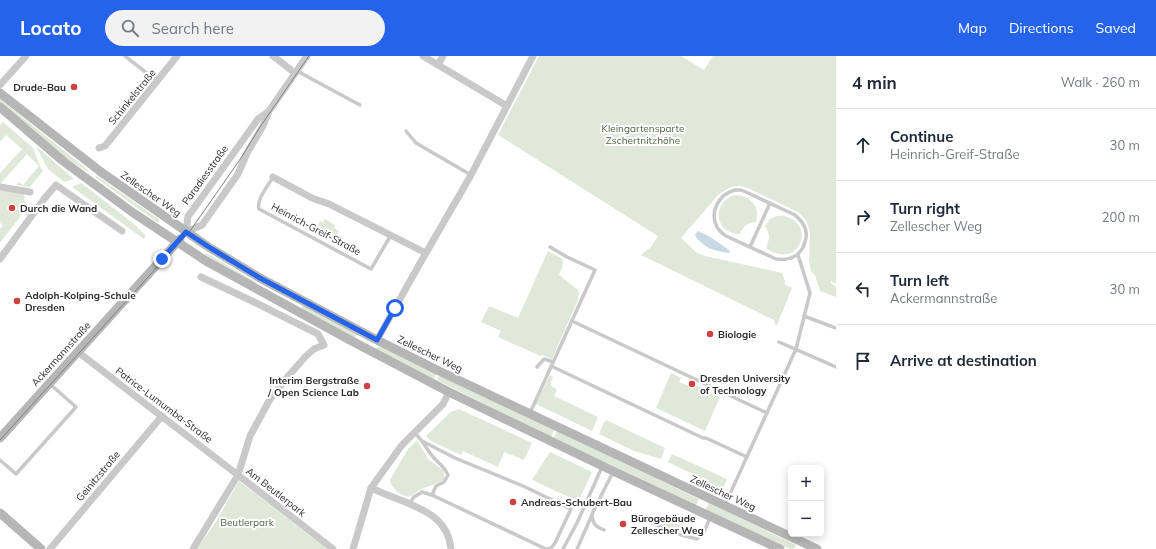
<!DOCTYPE html>
<html lang="en">
<head>
<meta charset="utf-8">
<style>
  body { margin:0; font-family:Mulish,sans-serif; background:#f2f2f3; color:#1f2937 }
  .controls { position:absolute; right:12px; bottom:12px; display:grid; overflow:hidden; border-radius:6px; box-shadow:0 2px 10px #0003 }
  .controls button { width:36px; height:36px; display:grid; place-items:center; padding:0; border:0; border-bottom:1px solid #e0e1e3; background:#fff; color:#1f2937; font:20px sans-serif }
  .stop { position:absolute; width:12px; height:12px; margin:-9px; border:3px solid #2563eb; border-radius:50%; background:#fff }
  .stop.end { background:#2563eb; border-color:#fff; box-shadow:0 1px 4px #0008 }
  .list { margin:0; padding:0; list-style:none }
  h2 { display:flex; justify-content:space-between; align-items:center; height:52px; margin:0; padding:0 16px; font-size:17px }
  h2 small { font-size:13px; font-weight:400; color:#747a83 }
  .list li { display:grid; grid-template-columns:26px 1fr auto; gap:12px; align-items:center; box-sizing:border-box; height:72px; padding:0 16px; border-top:1px solid #e0e1e3 }
  .list b { display:block; font-size:15px; white-space:nowrap }
  .list p { margin:0; font-size:13px; white-space:nowrap; color:#747a83 }
  .list em { font-size:13px; font-style:normal; color:#747a83 }
  .icon { flex:none; width:22px; height:22px; fill:none; stroke:currentColor; stroke-width:2; stroke-linecap:round; stroke-linejoin:round }
  .map { position:relative; flex:none; width:836px; height:493px; overflow:hidden }
  header { display:flex; align-items:center; gap:24px; box-sizing:border-box; height:56px; padding:0 20px; background:#2563eb; color:#fff }
  header strong { font-size:19px }
  nav { display:flex; gap:22px; margin-inline-start:auto; font-size:14px }
  .search { width:280px; height:36px; background:#f2f2f3; display:flex; align-items:center; gap:10px; box-sizing:border-box; padding:0 14px; border-radius:22px; color:#747a83; font-size:15px }
  main { display:flex }
  aside { flex:1; background:#fff }
  .map>svg:first-child { display:block }
  .green { fill:#e0e8da }
  .water { fill:#c8d8e6 }
  .lines { fill:none; stroke-linecap:round; stroke-linejoin:round }
  .lane { stroke:#c9c9c9; stroke-width:3.5 }
  .street { stroke:#c9c9c9; stroke-width:7 }
  .secondary { stroke:#b6b6b6; stroke-width:9 }
  .tram { stroke:#818181; stroke-width:1 }
  .route { stroke:#2563eb; stroke-width:5 }
  .poi-dot { fill:#d2403e; stroke:#fff; stroke-width:1.5 }
  .labels { text-anchor:middle; dominant-baseline:central; stroke-width:4; stroke-linejoin:round; paint-order:stroke }
  .poi-label { font-size:10px; font-weight:bold; fill:#2c2c2c; stroke:#fff; text-anchor:start }
  .street-label { font-size:10px; fill:#2c2c2c; stroke:#fff }
  .park-label { font-size:10px; fill:#4c623e; stroke:#fff }
</style>
</head>
<body>
<header>
<strong>Locato</strong>
<div class="search"><svg class="icon" aria-label="search" viewBox="0 0 24 24"><circle cx="10" cy="10" r="6"/><path d="M15 15l6 6"/></svg>Search here</div>
<nav><a>Map</a><a>Directions</a><a>Saved</a></nav>
</header>
<main>
<div class="map">
<svg width="836" height="493" viewBox="0 0 836 493">
  <rect width="100%" height="100%" fill="#fff"/>
  <g class="green">
    <polygon points="539,0 681,0 704,14 713,0 836,0 836,228 831,225 831,227 836,231 836,241 820,235 815,219 811,215 809,204 810,176 806,164 798,156 750,133 740,130 731,131 719,138 681,182 697,197 705,200 782,217 785,225 785,229 792,232 777,269 775,268 774,264 641,199 651,191 658,180 498,79"/>
    <polygon points="0,43 89,115 88,116 65,101 0,47"/>
    <polygon points="3,66 33,92 40,110 43,115 30,131 16,129 19,126 23,129 39,110 27,98 0,128 0,117 22,93 6,79 0,86 0,69"/>
    <polygon points="37,91 74,123 64,126 48,113 37,92"/>
    <polygon points="97,120 160,164 158,167 95,121"/>
    <polygon points="81,127 133,167 146,180 144,183 72,131"/>
    <path d="M0,135C9,135 18,135 25,140L24,143L26,149L30,152L33,150L34,151L28,160L23,157L0,187V173L3,169L0,167Z"/>
    <path d="M735,139C750,139 761,151 756,166C747,167 743,170 740,178C714,178 711,146 735,139Z"/>
    <path d="M776,160C791,158 807,170 800,187C794,202 775,201 766,191C770,183 770,177 765,170L770,163Z"/>
    <polygon points="325,163 335,169 334,172 339,175 335,182 317,171 320,165 323,167"/>
    <polygon points="548,195 561,202 563,205 562,212 559,219 579,235 578,244 552,303 542,299 540,300 498,281 501,275 481,266 489,250 518,262"/>
    <polygon points="206,197 256,226 256,228 205,199"/>
    <polygon points="303,249 357,278 354,282 301,253"/>
    <polygon points="380,290 436,318 434,323 375,293"/>
    <polygon points="671,317 681,322 679,326 691,331 693,328 720,341 705,375 656,352"/>
    <polygon points="550,319 553,321 551,327 552,331 557,333 554,340 598,361 592,375 536,348"/>
    <polygon points="439,320 554,374 551,381 437,324"/>
    <polygon points="459,353 532,387 524,404 504,396 498,411 463,395 461,399 431,385 426,380 451,356"/>
    <polygon points="606,364 665,392 661,403 634,395 599,378 604,366 605,366"/>
    <polygon points="557,375 699,443 696,449 554,382"/>
    <path d="M417,384L428,403L443,414L444,418V423C436,429 429,429 420,434C417,435 414,439 410,440C402,442 390,431 390,424L408,393Z"/>
    <polygon points="550,396 592,416 579,444 571,442 532,424"/>
    <polygon points="672,398 727,423 723,433 668,406"/>
    <polygon points="239,425 327,493 197,493 217,464"/>
    <polygon points="709,447 796,489 794,493 790,493 769,484 705,454"/>
    <polygon points="661,465 693,471 690,478 661,470"/>
  </g>
  <path class="water" d="M698,175C710,180 719,187 729,194L730,197C716,196 704,192 695,180L696,177Z"/>
  <g class="lines">
    <g class="lane">
      <polyline points="125,0 157,25"/>
      <polyline points="297,15 360,49"/>
      <polyline points="406,75 416,87 471,119"/>
      <path d="M273,121C268,130 256,144 259,153L371,213L391,179"/>
      <path d="M735,134H741L746,136L795,159C798,162 801,164 803,168C807,174 807,180 805,186C801,200 790,205 776,203L726,180C723,178 719,175 717,171C709,156 719,138 735,134Z"/>
      <polyline points="750,191 770,147"/>
      <polyline points="804,260 836,272"/>
      <polyline points="572,265 767,357"/>
      <polyline points="779,286 836,311"/>
      <polyline points="551,310 703,382 706,382 747,401"/>
      <polyline points="537,311 544,303 553,306"/>
      <polyline points="530,357 595,214 567,201 550,191"/>
      <path d="M415,377C421,383 425,390 430,397C436,406 444,409 448,419L444,426L436,430L432,439"/>
      <polyline points="422,385 455,402 523,430 571,453 555,487 552,491 548,493"/>
      <polyline points="0,404 16,418 76,351 50,328"/>
      <polyline points="409,448 414,441 422,436 432,439 546,493"/>
      <polyline points="725,449 796,293 810,237 798,199"/>
      <path d="M638,459C656,470 677,479 697,483L703,478L710,462"/>
      <path d="M604,474C595,470 593,469 592,458L613,416"/>
      <polyline points="563,493 577,467 602,411"/>
      <polyline points="577,493 592,459"/>
    </g>
    <g class="street">
      <polyline points="273,0 295,17"/>
      <polyline points="423,0 507,50"/>
      <polyline points="438,9 443,0"/>
      <polyline points="0,29 26,0"/>
      <polyline points="99,92 105,90 177,0"/>
      <polyline points="273,121 312,142 329,148 426,197"/>
      <polyline points="0,131 30,136"/>
      <polyline points="186,176 188,160 192,155 258,63 269,55 307,0"/>
      <polyline points="186,176 202,169 238,118 247,97 263,70 269,55"/>
      <polyline points="0,203 44,143 56,129 122,175"/>
      <polyline points="377,284 419,209 471,119 533,0"/>
      <polyline points="78,296 238,419 250,380 269,345 284,325 305,301 314,293 324,289 318,278 252,245 201,221"/>
      <path d="M371,432C382,437 392,441 403,445C427,455 448,464 451,493"/>
      <polyline points="50,493 162,360"/>
      <polyline points="193,493 238,419 333,493"/>
      <polyline points="353,493 371,432 402,389 443,348 449,336"/>
    </g>
    <g class="secondary">
      <polyline points="0,37 101,116 207,190 260,222 377,284 439,315 817,493"/>
      <polyline points="0,51 63,105 132,156 206,205 348,283 449,336 613,415 780,493"/>
      <polyline points="0,382 180,183"/>
      <polyline points="0,457 41,493"/>
    </g>
    <polyline class="tram" points="0,384 190,175 241,102 260,71 309,0"/>
  </g>
  <g class="lines">
    <polyline class="route" points="162,203 186,176 212,193 260,222 377,284 395,252"/>
  </g>
  <g class="poi-dot">
    <circle cx="74" cy="31" r="4"/>
    <circle cx="12" cy="152" r="4"/>
    <circle cx="17" cy="245" r="4"/>
    <circle cx="710" cy="278" r="4"/>
    <circle cx="692" cy="328" r="4"/>
    <circle cx="367" cy="330" r="4"/>
    <circle cx="513" cy="446" r="4"/>
    <circle cx="623" cy="468" r="4"/>
  </g>
  <g class="labels">
    <g class="poi-label">
      <text x="66" y="31" text-anchor="end">Drude-Bau</text>
      <text x="20" y="152">Durch die Wand</text>
      <text x="25" y="239">Adolph-Kolping-Schule<tspan x="25" dy="12">Dresden</tspan></text>
      <text x="718" y="278">Biologie</text>
      <text x="700" y="322">Dresden University<tspan x="700" dy="12">of Technology</tspan></text>
      <text x="359" y="324" text-anchor="end">Interim Bergstraße<tspan x="359" dy="12">/ Open Science Lab</tspan></text>
      <text x="521" y="446">Andreas-Schubert-Bau</text>
      <text x="631" y="462">Bürogebäude<tspan x="631" dy="12">Zellescher Weg</tspan></text>
    </g>
    <g class="street-label">
      <text transform="translate(132 41) rotate(-51)">Schinkelstraße</text>
      <text transform="translate(205 119) rotate(-54)">Paradiesstraße</text>
      <text transform="translate(151 138) rotate(35)">Zellescher Weg</text>
      <text transform="translate(316 173) rotate(28)">Heinrich-Greif-Straße</text>
      <text transform="translate(61 298) rotate(-48)">Ackermannstraße</text>
      <text transform="translate(430 298) rotate(26)">Zellescher Weg</text>
      <text transform="translate(164 349) rotate(37)">Patrice-Lumumba-Straße</text>
      <text transform="translate(98 420) rotate(-50)">Geinitzstraße</text>
      <text transform="translate(276 436) rotate(38)">Am Beutlerpark</text>
      <text transform="translate(723 437) rotate(25)">Zellescher Weg</text>
    </g>
    <g class="park-label">
      <text x="643" y="72">Kleingartensparte<tspan x="643" dy="12">Zschertnitzhöhe</tspan></text>
      <text x="247" y="466">Beutlerpark</text>
    </g>
  </g>
</svg>
<div class="controls">
<button>+</button>
<button>−</button>
</div>
<div class="stop" style="left:395px;top:252px"></div>
<div class="stop end" style="left:162px;top:203px"></div>
</div>
<aside>
<h2>4 min<small>Walk · 260 m</small></h2>
<ul class="list">
<li><svg class="icon" aria-label="ahead" viewBox="0 0 24 24"><path d="M12 20V5M6 11l6-6 6 6"/></svg><div><b>Continue</b><p>Heinrich-Greif-Straße</p></div><em>30 m</em></li>
<li><svg class="icon" aria-label="right" viewBox="0 0 24 24"><path d="M7 20v-9h11M14 6l5 5-5 5"/></svg><div><b>Turn right</b><p>Zellescher Weg</p></div><em>200 m</em></li>
<li><svg class="icon" aria-label="left" viewBox="0 0 24 24"><path d="M17 20v-9H6M10 6l-5 5 5 5"/></svg><div><b>Turn left</b><p>Ackermannstraße</p></div><em>30 m</em></li>
<li><svg class="icon" aria-label="arrive" viewBox="0 0 24 24"><path d="M6 21V4h12l-3 4 3 4H6"/></svg><div><b>Arrive at destination</b></div></li>
</ul>
</aside>
</main>
</body>
</html>
